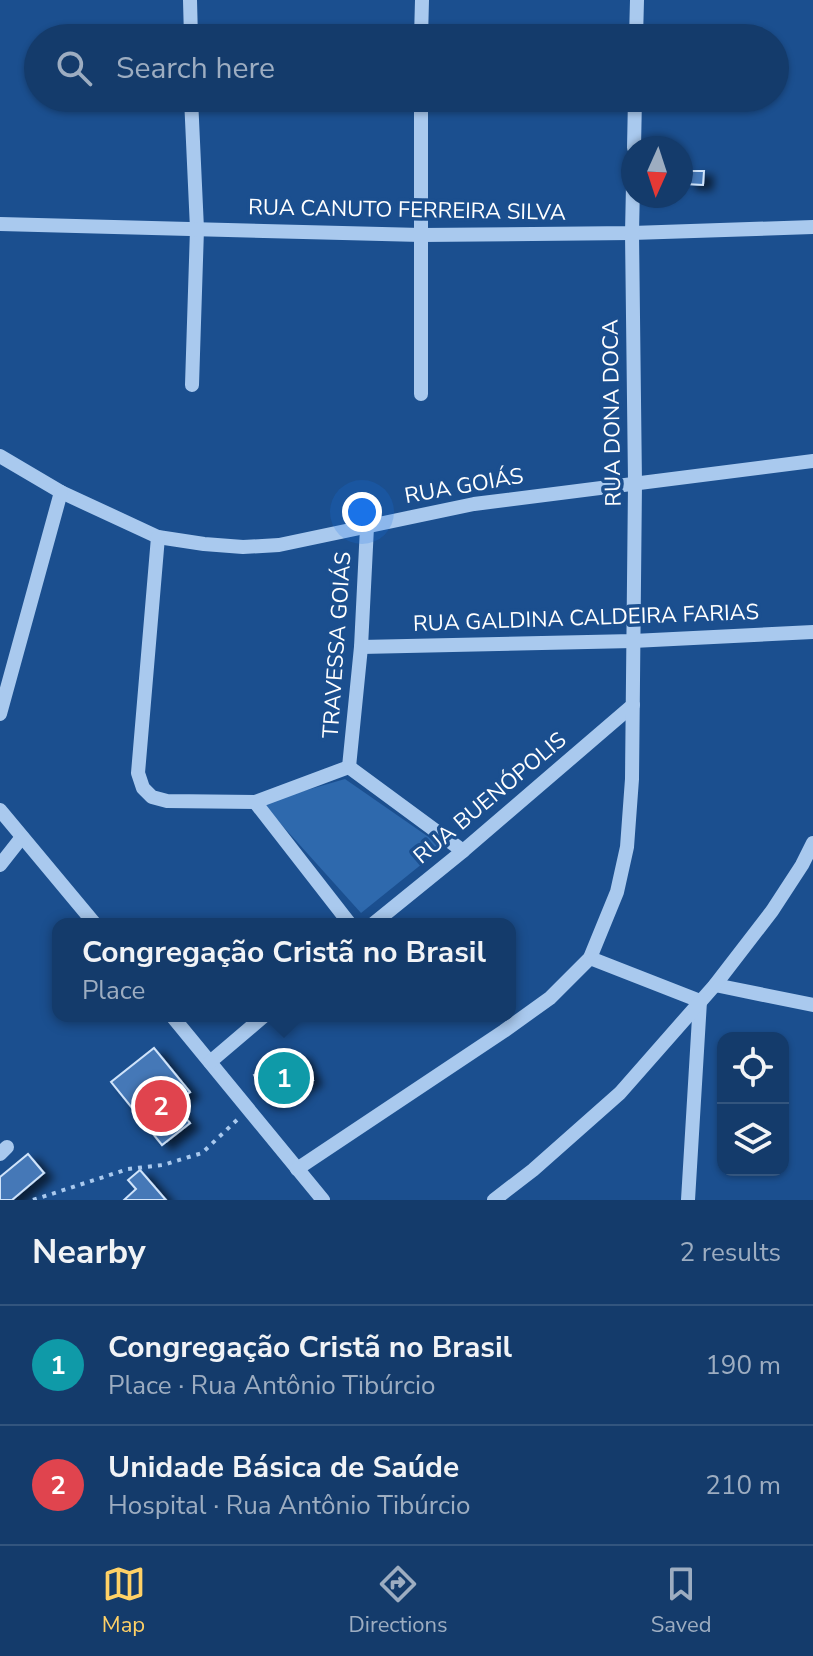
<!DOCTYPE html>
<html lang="en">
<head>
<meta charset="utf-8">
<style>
  body { margin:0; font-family:"Nunito Sans",sans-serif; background:#1d4271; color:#f1f3f6 }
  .controls { position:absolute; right:24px; bottom:24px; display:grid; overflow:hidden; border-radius:16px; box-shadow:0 2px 6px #0004 }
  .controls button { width:72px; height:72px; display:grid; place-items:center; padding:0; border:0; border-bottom:2px solid #33557e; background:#143b6b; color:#f1f3f6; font:40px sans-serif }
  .compass { position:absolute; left:621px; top:136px; width:72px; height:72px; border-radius:50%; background:#143b6b; box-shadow:0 2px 6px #0004; rotate:183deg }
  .you { position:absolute; left:362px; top:512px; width:28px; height:28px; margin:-20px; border:6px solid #fff; border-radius:50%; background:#1a73e8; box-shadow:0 0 0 12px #1a73e833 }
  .badge { display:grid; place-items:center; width:52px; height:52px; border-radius:50%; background:#ffd166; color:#fff; font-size:26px; font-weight:700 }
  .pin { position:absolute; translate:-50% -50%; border:4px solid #fff; box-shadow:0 2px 8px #0006 }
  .popup { position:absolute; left:52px; top:918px; width:464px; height:104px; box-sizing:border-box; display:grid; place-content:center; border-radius:16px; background:#143b6b; filter:drop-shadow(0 2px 6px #0005); font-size:26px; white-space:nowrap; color:#9dadc1 }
  .popup b { font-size:30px; color:#f1f3f6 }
  .popup::after { content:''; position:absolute; left:50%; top:100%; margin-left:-16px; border:16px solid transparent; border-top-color:#143b6b }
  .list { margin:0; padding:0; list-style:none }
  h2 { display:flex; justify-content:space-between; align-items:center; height:104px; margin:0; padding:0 32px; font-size:34px }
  h2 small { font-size:26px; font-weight:400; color:#9dadc1 }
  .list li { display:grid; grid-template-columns:52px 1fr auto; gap:24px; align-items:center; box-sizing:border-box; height:120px; padding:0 32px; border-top:2px solid #33557e }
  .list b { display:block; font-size:30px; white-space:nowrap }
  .list p { margin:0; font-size:26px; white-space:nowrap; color:#9dadc1 }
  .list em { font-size:26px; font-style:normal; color:#9dadc1 }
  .icon { flex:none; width:44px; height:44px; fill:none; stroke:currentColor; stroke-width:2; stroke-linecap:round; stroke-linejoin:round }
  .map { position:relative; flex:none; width:813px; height:1200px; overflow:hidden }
  .search { position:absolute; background:#143b6b; box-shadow:0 2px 6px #0004; left:24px; right:24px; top:24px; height:88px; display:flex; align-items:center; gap:20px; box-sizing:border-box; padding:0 28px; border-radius:44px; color:#9dadc1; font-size:30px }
  .sheet { height:344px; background:#143b6b }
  nav { display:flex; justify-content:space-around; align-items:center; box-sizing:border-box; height:112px; border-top:2px solid #33557e; background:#143b6b; font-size:22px; color:#9dadc1 }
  nav a { display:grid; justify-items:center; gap:4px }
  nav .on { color:#ffd166 }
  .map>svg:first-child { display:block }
  .green { fill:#2e69ad }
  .building { fill:#4478b7; stroke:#cfe3fa; stroke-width:2; filter:url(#shadow) }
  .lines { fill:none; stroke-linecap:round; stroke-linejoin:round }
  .path { stroke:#a9c9ee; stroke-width:4; stroke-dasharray:4 6; stroke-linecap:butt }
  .minor { stroke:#a9c9ee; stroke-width:14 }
  .labels { text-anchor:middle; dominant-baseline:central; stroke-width:7; stroke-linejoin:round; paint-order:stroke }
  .street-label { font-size:22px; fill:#fff; stroke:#1b4f8f }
</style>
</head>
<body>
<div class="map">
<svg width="813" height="1200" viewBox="0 0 813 1200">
  <defs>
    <filter id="shadow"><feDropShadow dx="9" dy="5" stdDeviation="4" flood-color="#0009"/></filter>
  </defs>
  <rect width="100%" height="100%" fill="#1b4f8f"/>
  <polygon class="green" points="345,779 443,847 361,913 262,803"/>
  <g class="building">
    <polygon points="687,171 704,171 703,185 686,184"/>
    <polygon points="154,1048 190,1092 174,1104 190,1123 162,1145 111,1082"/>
    <polygon points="300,1054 313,1080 267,1101 254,1075"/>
    <polygon points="28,1154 44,1173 12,1200 0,1200 0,1177"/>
    <polygon points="140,1170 166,1200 124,1200 136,1189 128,1180"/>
  </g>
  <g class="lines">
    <polyline class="path" points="33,1200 128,1169 163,1165 202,1153 238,1119"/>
    <g class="minor">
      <polyline points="190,0 191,38"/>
      <polyline points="421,38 422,0"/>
      <polyline points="636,38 637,0"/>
      <polyline points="191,98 197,229 192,385"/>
      <polyline points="634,148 635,98"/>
      <polyline points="0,224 421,235 632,233 813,227"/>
      <polyline points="421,394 421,98"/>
      <polyline points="0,456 61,492 158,537 204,544 243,547 279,545 474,504 813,461"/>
      <polyline points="158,537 138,773 143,788 152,797 167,801 255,802 349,767"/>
      <polyline points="361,647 633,641 813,632"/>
      <polyline points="0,714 61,492"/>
      <polyline points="349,767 361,647 367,527"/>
      <polyline points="349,767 463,851"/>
      <polyline points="255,802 350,924"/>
      <polyline points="0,810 95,924"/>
      <polyline points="0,865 22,837"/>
      <polyline points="373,924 463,851 633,705"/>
      <polyline points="590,958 700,1001 688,1200"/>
      <polyline points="715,985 813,1005"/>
      <polyline points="172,1016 323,1200"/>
      <polyline points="210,1062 264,1016"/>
      <polyline points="0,1154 7,1147"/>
      <polyline points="297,1169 504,1031 550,998 590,958 617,892 627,847 632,779 635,483 632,233 633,185"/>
      <polyline points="494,1200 533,1170 620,1093 715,985 772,911 802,865 813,843"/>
    </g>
  </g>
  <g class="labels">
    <g class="street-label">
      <text transform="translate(407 210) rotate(1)">RUA CANUTO FERREIRA SILVA</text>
      <text transform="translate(612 413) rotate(-91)">RUA DONA DOCA</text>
      <text transform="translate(464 486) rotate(-10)">RUA GOIÁS</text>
      <text transform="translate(586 618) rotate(-2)">RUA GALDINA CALDEIRA FARIAS</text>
      <text transform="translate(337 645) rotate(-86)">TRAVESSA GOIÁS</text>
      <text transform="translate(490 798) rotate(-40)">RUA BUENÓPOLIS</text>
    </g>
  </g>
</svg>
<div class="controls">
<button><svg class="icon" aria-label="locate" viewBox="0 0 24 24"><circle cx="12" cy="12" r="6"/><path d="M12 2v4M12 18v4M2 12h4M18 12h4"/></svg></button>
<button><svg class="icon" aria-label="layers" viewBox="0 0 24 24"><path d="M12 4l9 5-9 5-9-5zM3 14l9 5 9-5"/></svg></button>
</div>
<svg class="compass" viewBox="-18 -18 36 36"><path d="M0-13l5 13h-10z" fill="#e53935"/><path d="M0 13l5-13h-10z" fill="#9dadc1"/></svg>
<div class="you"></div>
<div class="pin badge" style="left:284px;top:1078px;background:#0f9aa8">1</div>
<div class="popup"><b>Congregação Cristã no Brasil</b>Place</div>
<div class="pin badge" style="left:161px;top:1106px;background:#e0444e">2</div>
<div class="search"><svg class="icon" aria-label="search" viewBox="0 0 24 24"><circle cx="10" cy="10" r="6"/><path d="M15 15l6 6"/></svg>Search here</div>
</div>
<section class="sheet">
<h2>Nearby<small>2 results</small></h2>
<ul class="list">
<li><span class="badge" style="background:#0f9aa8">1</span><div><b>Congregação Cristã no Brasil</b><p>Place · Rua Antônio Tibúrcio</p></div><em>190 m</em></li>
<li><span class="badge" style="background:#e0444e">2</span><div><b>Unidade Básica de Saúde</b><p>Hospital · Rua Antônio Tibúrcio</p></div><em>210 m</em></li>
</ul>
</section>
<nav>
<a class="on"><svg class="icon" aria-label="map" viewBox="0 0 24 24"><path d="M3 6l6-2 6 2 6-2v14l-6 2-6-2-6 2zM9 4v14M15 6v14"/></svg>Map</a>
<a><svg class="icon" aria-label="directions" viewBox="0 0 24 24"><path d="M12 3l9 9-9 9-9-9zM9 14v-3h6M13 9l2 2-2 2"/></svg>Directions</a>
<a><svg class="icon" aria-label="saved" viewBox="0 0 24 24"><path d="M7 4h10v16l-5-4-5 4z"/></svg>Saved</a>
</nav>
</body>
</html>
